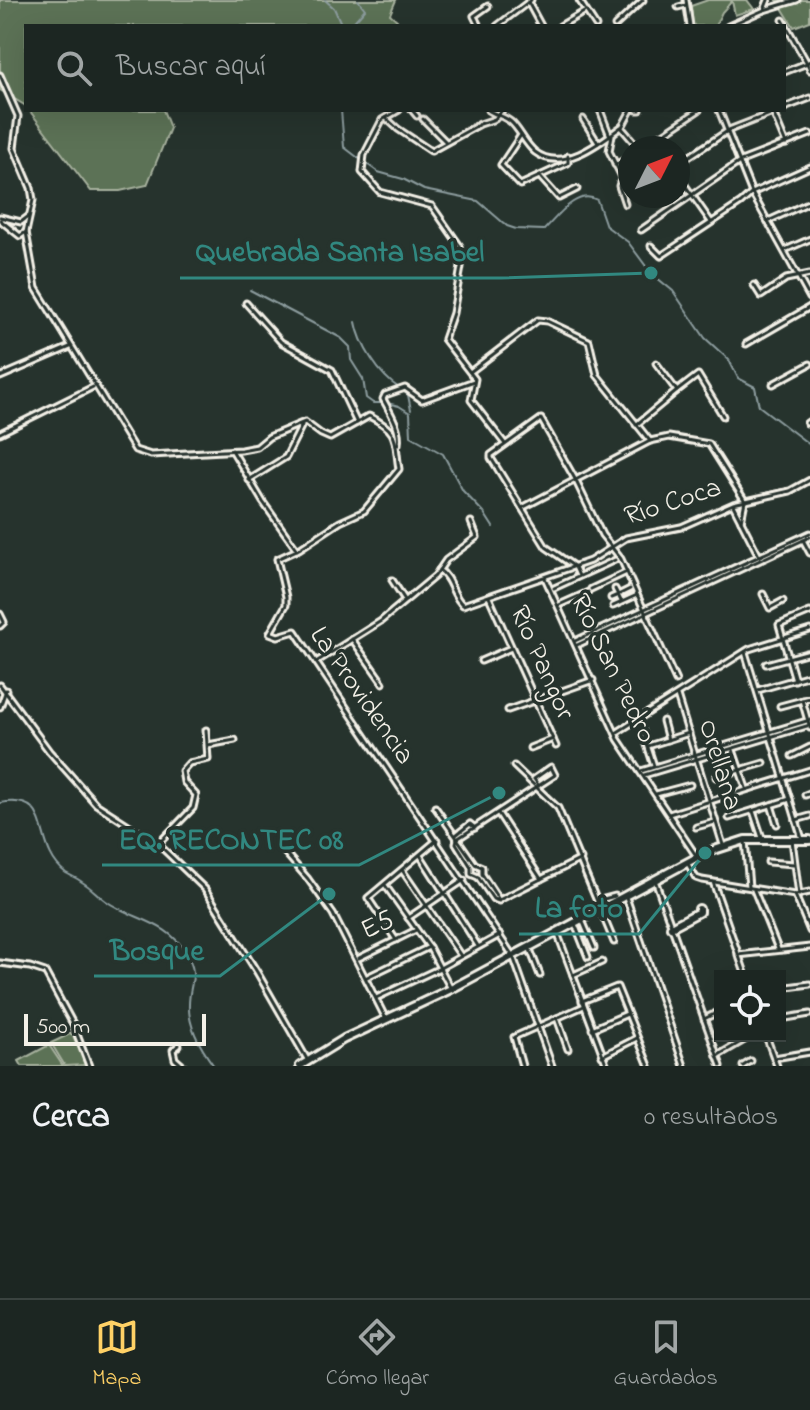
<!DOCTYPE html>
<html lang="es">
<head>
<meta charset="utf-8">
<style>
  body { margin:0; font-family:"Indie Flower",sans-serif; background:#29322f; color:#f1f3f6 }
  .controls { position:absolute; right:24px; bottom:24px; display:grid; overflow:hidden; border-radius:0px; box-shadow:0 8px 32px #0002 }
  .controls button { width:72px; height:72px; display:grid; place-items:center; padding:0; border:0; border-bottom:2px solid #3a4340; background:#1c2622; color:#f1f3f6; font:40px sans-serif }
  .compass { position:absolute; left:618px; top:136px; width:72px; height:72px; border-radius:50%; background:#1c2622; box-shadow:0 8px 32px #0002; rotate:48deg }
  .scale { position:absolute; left:24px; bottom:20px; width:182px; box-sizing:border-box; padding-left:8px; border:4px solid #f4f1e8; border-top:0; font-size:22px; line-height:28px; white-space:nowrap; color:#f4f1e8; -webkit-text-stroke:6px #26332d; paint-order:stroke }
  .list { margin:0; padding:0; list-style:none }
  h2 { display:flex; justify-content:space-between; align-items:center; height:104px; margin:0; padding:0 32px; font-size:34px }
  h2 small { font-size:26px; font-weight:400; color:#a0a5a5 }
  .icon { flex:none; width:44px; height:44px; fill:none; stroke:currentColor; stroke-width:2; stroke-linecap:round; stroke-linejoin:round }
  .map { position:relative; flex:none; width:810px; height:1066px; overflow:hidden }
  .search { position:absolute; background:#1c2622; box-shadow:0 8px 32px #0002; left:24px; right:24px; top:24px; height:88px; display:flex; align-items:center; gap:20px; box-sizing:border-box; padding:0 28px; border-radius:0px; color:#a0a5a5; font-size:30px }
  .sheet { height:232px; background:#1c2622 }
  nav { display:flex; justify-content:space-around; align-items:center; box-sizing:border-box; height:112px; border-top:2px solid #3a4340; background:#1c2622; font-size:22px; color:#a0a5a5 }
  nav a { display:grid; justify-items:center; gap:4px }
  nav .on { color:#ffd166 }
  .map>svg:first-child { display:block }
  .green { fill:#5c7256; stroke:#a8b29f; stroke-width:2 }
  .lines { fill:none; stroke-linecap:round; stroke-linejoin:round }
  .stream { stroke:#8d9d9f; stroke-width:2 }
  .street-casing { stroke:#f4f1e8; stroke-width:9 }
  .secondary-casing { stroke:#f4f1e8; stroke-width:12 }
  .street { stroke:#26332d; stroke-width:3 }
  .secondary { stroke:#26332d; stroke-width:6 }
  .labels { text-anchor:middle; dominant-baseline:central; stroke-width:7; stroke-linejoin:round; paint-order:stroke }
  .street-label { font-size:28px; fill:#f4f1e8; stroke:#26332d }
  .leader { fill:none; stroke:#318880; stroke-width:3 }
  .callout-dot { fill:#318880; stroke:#26332d; stroke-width:3 }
  .callout-label { font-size:30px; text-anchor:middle; font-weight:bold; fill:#318880; stroke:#26332d; stroke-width:7; stroke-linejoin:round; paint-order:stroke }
</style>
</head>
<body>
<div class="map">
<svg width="810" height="1066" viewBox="0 0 810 1066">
  <rect width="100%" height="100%" fill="#26332d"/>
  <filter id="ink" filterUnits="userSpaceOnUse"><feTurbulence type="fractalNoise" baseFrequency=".0125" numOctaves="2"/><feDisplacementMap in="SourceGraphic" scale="16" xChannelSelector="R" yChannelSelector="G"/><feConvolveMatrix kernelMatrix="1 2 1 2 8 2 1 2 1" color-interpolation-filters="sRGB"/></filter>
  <g filter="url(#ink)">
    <g class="green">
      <polygon points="0,0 396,0 390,14 397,20 392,26 26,26 26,106 0,90"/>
      <polygon points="708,0 747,0 754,9 735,15 732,1 722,12 715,26 693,26 691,6"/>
      <polygon points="777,0 810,0 810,21 794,27"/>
      <polygon points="29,110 163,110 170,128 147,185 120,191 91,191"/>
      <polygon points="72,1033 86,1065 65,1066 51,1043"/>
      <polygon points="49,1045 63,1066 22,1066 19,1061"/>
    </g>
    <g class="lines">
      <g class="stream">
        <polyline points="325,0 334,8 342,26"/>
        <polyline points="350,26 365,9 358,0"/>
        <polyline points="341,110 344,147 361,160"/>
        <path d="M364,162L378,172L403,179L424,190L478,201L507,226L516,229L544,230C557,217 577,188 597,200L606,226L628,242L651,273L673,291L705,338L729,360L738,378L755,387L759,406L810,445"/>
        <polyline points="250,290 341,338 350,347 351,360 363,379 366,398 373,403 383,403"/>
        <path d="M356,322C360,345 379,375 399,388"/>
        <polyline points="403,391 408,395 411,410"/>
        <polyline points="387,403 399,406 410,413 411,436 443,454 463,491 484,513 493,527"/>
        <path d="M0,803C57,793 30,846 66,873C71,876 77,878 82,882C91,887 97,895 106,901C133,920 168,921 186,953C200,977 189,981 189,1005C188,1026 202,1050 214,1066"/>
      </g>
      <g class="street-casing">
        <g id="street">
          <polyline points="579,0 596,26"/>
          <polyline points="686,0 690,26"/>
          <polyline points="528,2 541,26"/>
          <polyline points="678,7 686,5"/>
          <polyline points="764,10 797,0"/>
          <polyline points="783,20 807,63 810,61"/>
          <polyline points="479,26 474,16 488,6"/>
          <polyline points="497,26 531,0"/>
          <polyline points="560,26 584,12"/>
          <polyline points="615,26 643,0"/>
          <polyline points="728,26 764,10 768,0"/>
          <polyline points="784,72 807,63 810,70"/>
          <path d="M0,75L18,116L14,148L31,188L33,200L26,232L36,288L135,450L151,455L241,450L257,447L269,437L305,422L321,434L330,438L369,416C401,432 394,440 399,469L364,511L340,522L299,549L277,559L286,597V605L270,633L278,636L295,631L513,956L552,1066"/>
          <polyline points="784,108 810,98"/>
          <polyline points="399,110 382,120 364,155 362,172 380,192 432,206 460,246 461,267 453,313 444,339 475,379 471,400 505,444"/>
          <polyline points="412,110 417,116"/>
          <path d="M488,110C495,115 504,116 511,122C520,130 525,144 535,152C562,173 600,143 621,127L639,148"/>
          <polyline points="600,110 610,136"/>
          <polyline points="637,110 640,110"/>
          <polyline points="719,110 752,193 810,298"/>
          <polyline points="772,110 786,144"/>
          <polyline points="386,118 398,129 431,151 480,124 495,119 502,110"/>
          <polyline points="423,119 446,142"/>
          <polyline points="583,119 598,143"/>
          <polyline points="622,127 631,110"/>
          <polyline points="521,135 501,165 520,185 568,163 568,156"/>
          <polyline points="612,135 609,151 622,177 619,186 625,204"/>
          <polyline points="642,148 699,110"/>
          <polyline points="678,164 729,130 780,110"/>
          <polyline points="615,165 630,157"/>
          <polyline points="678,175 711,222"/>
          <polyline points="541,178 559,198 577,189"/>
          <polyline points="0,217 21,222 29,216"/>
          <polyline points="0,220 20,236 26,232"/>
          <polyline points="768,221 810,202"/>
          <polyline points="641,230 741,161 810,134"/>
          <polyline points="651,246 661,256 741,203 752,193 810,167"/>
          <polyline points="785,250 810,239"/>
          <polyline points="754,285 761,296 786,279 810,274"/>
          <polyline points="246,303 281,342 332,370 357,423"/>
          <polyline points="746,344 810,307"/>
          <polyline points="470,372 538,320 547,321 589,341 597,375 650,441"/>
          <polyline points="0,377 70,347"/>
          <polyline points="773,384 810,364"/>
          <polyline points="677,391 698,375 723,416"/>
          <polyline points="807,423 810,421"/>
          <polyline points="636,425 677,391 656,363"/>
          <polyline points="0,433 93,387"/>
          <path d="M398,444C401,429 390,412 383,399L385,395L405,388L422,400L474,381"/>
          <polyline points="232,450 263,502 297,550"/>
          <polyline points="249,480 286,457 302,425"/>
          <polyline points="733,505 759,556"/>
          <polyline points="522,508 650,441 669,437 709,444 745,501 741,521"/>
          <polyline points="803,540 810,553"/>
          <path d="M439,570C451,577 452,596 463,605L590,561L626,538L681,527L733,504L790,491L810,480"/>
          <polyline points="579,576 575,567 546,547 491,458 491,455 541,419 575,479 602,535 621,559 676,681"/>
          <polyline points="545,578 618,739 697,857"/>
          <polyline points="392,580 405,600"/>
          <polyline points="554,588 615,560"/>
          <polyline points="591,589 627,572"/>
          <polyline points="763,594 770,608 783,601"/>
          <polyline points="489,597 556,746"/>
          <polyline points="611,598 618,595 615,589"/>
          <polyline points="621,601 618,595 630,589"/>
          <polyline points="559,605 588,592"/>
          <polyline points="613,606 637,595"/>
          <polyline points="0,614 4,622 0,626"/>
          <polyline points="352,639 383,683"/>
          <polyline points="575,641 810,533"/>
          <polyline points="577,645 810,537"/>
          <polyline points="745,652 802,839"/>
          <polyline points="481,661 511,648"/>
          <polyline points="316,662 381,621 435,576 446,560 477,537 471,522"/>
          <polyline points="766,664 810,652"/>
          <polyline points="795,680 779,625 810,612"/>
          <polyline points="0,685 49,751 96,804 158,844 205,889 257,972 308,1061"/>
          <polyline points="758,690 810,675"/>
          <polyline points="677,696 723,845"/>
          <polyline points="802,700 810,728"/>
          <polyline points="780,706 810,698"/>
          <polyline points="0,707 6,690"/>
          <polyline points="508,710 593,680"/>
          <polyline points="639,720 654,766"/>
          <polyline points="663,721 668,740"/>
          <polyline points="616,733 749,649 810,630"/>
          <polyline points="208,745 235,740"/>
          <polyline points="648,746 689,733"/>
          <polyline points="530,748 553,739"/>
          <polyline points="733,750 746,788"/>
          <polyline points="792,756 810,747"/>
          <polyline points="514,766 558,808 614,942"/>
          <polyline points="641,771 810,720"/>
          <polyline points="644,775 810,725"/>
          <polyline points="716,777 764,763"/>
          <polyline points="656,794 690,785"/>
          <polyline points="805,795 810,793"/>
          <polyline points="771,805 777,824"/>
          <polyline points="435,807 475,864 482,867 482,874 499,900"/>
          <polyline points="753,811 762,838"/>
          <polyline points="498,813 541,879"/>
          <polyline points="669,814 810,770"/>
          <polyline points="729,818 790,799"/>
          <polyline points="796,820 810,816"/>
          <polyline points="696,827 715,822"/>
          <polyline points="456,835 470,824 475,828"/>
          <polyline points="457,839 555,775 551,767 534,779 539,786"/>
          <polyline points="457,839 456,843 471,867 471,874 478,877 493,899 499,901"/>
          <polyline points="745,840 749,887"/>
          <polyline points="792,840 799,895"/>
          <polyline points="158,844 193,808 196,795 184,782 182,771 189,763 208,759 206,730"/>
          <polyline points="281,848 308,879 333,914 385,1017"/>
          <polyline points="420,855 478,946"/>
          <polyline points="768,862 794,864"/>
          <polyline points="688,864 696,878 702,880 795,895 810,892"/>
          <polyline points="402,870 461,956"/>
          <polyline points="655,880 721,1066"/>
          <polyline points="713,882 746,976"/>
          <polyline points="385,885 429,947 451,989"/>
          <polyline points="754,890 778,949"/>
          <polyline points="795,895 810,931"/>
          <polyline points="626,897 684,1066"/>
          <polyline points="499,900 581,859"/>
          <polyline points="600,900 615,896"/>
          <polyline points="408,918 464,880"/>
          <polyline points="582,920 594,948"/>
          <polyline points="575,924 588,957"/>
          <polyline points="558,935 607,1066"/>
          <polyline points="396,940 368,898 437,840"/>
          <polyline points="529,947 540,975"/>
          <polyline points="738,955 810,947"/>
          <polyline points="359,958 416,930"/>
          <polyline points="0,963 30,967 45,972 73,1024 89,1066"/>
          <polyline points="573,975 602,962"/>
          <polyline points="367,977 429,947"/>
          <polyline points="780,988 810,984"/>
          <polyline points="376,998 440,968 500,935"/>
          <polyline points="582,1001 617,987 649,1066"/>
          <polyline points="557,1018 568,1049"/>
          <polyline points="704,1019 720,1011"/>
          <polyline points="780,1019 810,1014"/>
          <polyline points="592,1029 627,1014"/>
          <polyline points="766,1036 777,1066"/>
          <polyline points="179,1045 173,1050 175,1059 183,1066"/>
          <polyline points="602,1056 637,1038"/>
          <polyline points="717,1056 746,1039"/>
          <polyline points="774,1058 810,1052"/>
          <polyline points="522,1066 514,1037 584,1006"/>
          <polyline points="743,1066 751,1061"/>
        </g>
      </g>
      <g class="secondary-casing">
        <g id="secondary">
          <polyline points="671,927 699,912 699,909"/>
          <polyline points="300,1066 344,1039 451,989 705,853 745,840 810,840"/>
        </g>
      </g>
      <use href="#street" class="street"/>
      <use href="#secondary" class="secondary"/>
    </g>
  </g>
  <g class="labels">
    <g class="street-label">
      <text transform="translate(673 503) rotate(-18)">Río Coca</text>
      <text transform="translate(541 663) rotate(66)">Río Pangor</text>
      <text transform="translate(612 669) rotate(64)">Río San Pedro</text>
      <text transform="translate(361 696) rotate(55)">La Providencia</text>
      <text transform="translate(719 765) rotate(73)">Orellana</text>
      <text transform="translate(378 926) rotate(-26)">E5</text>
    </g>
  </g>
  <path class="leader" d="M651 273L501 278H180M499 793L359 865H102M705 853L639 934H519M329 894L220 976H94"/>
  <g class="callout-dot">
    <circle cx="651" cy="273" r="8"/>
    <circle cx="499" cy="793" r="8"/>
    <circle cx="705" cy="853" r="8"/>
    <circle cx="329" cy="894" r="8"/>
  </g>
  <g class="callout-label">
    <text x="340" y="261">Quebrada Santa Isabel</text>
    <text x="231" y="849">EQ. RECONTEC 08</text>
    <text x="579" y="917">La foto</text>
    <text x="157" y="960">Bosque</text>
  </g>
</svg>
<div class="controls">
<button><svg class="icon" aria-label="locate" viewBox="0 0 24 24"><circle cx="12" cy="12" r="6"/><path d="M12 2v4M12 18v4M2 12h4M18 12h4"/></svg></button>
</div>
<svg class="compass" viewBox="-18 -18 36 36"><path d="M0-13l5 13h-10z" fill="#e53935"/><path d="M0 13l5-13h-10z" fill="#a0a5a5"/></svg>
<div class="scale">500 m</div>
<div class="search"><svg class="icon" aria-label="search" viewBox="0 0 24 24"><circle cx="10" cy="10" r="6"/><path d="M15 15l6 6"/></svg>Buscar aquí</div>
</div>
<section class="sheet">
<h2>Cerca<small>0 resultados</small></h2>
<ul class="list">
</ul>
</section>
<nav>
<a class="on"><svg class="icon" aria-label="map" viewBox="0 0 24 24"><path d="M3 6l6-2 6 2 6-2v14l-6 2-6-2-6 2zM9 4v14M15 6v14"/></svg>Mapa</a>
<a><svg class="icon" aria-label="directions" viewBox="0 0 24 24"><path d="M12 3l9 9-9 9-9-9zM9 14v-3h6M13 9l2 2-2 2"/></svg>Cómo llegar</a>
<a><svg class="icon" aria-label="saved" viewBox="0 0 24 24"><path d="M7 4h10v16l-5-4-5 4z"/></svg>Guardados</a>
</nav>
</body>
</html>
